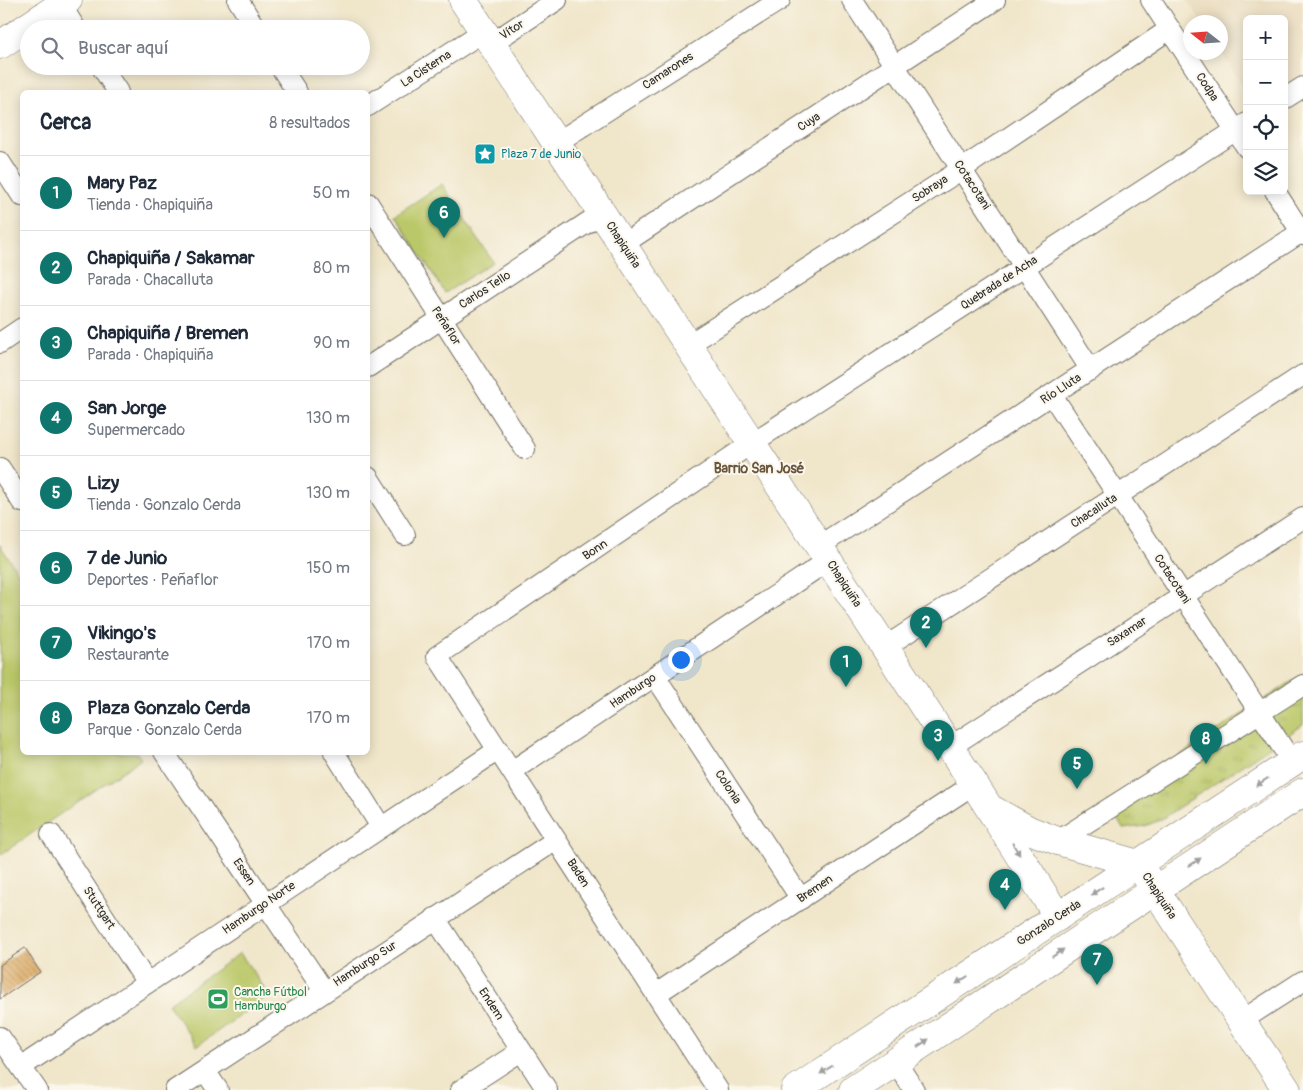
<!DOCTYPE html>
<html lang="es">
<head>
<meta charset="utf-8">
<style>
  body { margin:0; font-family:Pangolin,sans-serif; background:#f2f2f3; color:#1f2937 }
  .controls { position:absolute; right:15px; top:15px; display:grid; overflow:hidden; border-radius:8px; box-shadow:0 2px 12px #0003 }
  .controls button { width:45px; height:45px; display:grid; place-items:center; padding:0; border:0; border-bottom:1px solid #e0e1e3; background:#fff; color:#1f2937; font:25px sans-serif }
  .compass { position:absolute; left:1183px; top:15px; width:45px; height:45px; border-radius:50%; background:#fff; box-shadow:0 2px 12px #0003; rotate:287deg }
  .you { position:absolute; left:680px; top:659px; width:18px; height:18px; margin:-12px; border:4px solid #fff; border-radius:50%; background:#1a73e8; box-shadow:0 0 0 8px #1a73e833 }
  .badge { display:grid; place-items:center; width:32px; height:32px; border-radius:50%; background:#0f766e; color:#fff; font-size:16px; font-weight:700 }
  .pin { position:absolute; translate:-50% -41px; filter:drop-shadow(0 1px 2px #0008) }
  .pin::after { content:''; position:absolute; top:26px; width:18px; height:15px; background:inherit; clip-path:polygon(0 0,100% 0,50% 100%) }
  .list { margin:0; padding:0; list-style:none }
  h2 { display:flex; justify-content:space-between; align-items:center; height:65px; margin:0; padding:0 20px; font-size:21px }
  h2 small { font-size:16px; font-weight:400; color:#747a83 }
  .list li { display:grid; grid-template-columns:32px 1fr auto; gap:15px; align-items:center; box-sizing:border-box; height:75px; padding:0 20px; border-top:1px solid #e0e1e3 }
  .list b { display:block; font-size:19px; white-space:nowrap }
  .list p { margin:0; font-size:16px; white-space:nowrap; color:#747a83 }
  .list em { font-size:16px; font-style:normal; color:#747a83 }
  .icon { flex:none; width:28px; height:28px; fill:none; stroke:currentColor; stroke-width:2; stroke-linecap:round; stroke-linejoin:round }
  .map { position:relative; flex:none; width:1303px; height:1090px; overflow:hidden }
  .search { position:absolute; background:#fff; box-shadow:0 2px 12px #0003; left:20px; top:20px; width:350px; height:55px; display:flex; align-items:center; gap:12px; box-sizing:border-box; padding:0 18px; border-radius:28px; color:#747a83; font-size:19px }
  .panel { position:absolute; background:#fff; box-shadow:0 2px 12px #0003; left:20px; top:90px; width:350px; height:665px; border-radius:8px }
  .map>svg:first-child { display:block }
  .built { fill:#e8d9ba }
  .grass { fill:url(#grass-tufts); stroke:#737a4a }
  .pitch { fill:#bbc869; stroke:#737a4a }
  .building { fill:url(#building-back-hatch) }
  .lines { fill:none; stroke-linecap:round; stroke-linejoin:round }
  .street-casing { stroke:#706c63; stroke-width:22 }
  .secondary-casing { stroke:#706c63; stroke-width:29 }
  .street { stroke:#fff; stroke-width:20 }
  .secondary { stroke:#fff; stroke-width:28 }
  .oneway { fill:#a0a0a0 }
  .labels { text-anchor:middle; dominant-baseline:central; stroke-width:4; stroke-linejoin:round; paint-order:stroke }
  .street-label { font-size:12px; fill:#2b2b2b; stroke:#fbf7ec }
  .culture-label { font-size:12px; fill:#0d838f; stroke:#fbf7ec; text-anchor:start }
  .leisure-label { font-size:12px; fill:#27864d; stroke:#fbf7ec; text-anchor:start }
  .neighbourhood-label { font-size:14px; font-weight:bold; fill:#69563d; stroke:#fbf7ec }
</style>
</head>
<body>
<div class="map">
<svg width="1303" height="1090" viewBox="0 0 1303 1090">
  <defs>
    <pattern id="grass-tufts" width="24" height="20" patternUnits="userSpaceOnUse" patternTransform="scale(1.25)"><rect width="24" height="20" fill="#bbc869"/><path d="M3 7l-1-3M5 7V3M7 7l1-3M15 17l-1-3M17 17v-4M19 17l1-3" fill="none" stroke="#a1ac5b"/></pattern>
    <pattern id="building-back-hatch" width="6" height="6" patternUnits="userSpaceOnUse" patternTransform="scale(1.25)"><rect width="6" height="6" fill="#dba75f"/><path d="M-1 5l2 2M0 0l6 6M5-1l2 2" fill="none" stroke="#b2884f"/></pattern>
  </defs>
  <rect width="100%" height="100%" fill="#fbf7ec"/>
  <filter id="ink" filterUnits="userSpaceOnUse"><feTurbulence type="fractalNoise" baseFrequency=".02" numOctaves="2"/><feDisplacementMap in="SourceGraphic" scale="10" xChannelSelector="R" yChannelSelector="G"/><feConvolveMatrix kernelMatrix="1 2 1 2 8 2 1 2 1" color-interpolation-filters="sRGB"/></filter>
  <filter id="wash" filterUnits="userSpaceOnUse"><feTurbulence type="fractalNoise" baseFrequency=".0096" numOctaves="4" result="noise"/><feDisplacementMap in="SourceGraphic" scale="20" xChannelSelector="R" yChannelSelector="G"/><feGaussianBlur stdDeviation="1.12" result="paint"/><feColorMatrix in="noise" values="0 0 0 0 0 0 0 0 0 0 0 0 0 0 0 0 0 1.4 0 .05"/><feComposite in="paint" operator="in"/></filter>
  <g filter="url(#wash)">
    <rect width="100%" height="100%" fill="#f0e6ca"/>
    <polygon class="built" points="1187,0 1303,0 1303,74 1284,87 1284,19 1247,19 1247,92 1221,52 1220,22 1202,22"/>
    <polygon class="grass" points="1303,674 1303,725 1160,820 1145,826 1123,829 1108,803"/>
    <g class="pitch">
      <polygon points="442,184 493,262 445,293 395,215"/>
      <polygon points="0,545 22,579 22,752 137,753 141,759 0,855"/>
      <polygon points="240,953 269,995 197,1046 168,1004"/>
    </g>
    <g id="blocks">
      <polygon class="building" points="25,948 40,972 0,999 0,965"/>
    </g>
  </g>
  <g filter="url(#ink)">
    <use href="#blocks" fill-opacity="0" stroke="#706c63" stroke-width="1"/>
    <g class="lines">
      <g class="street-casing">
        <g id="street">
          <polyline points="238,0 256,29"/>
          <polyline points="852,0 1091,370"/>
          <polyline points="1151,0 1247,148"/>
          <polyline points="61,5 76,29"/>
          <polyline points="492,43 557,0"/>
          <polyline points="101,66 118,92"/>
          <polyline points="280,66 297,92"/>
          <polyline points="1284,99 1303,87"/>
          <polyline points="368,106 484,31"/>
          <polyline points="556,143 780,0"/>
          <polyline points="0,162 22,196"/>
          <polyline points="1275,191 1303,235"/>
          <polyline points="368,203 525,449"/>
          <polyline points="623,244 995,0"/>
          <polyline points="0,343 22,328"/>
          <polyline points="688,345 962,169 1170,29"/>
          <polyline points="368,367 602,213"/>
          <polyline points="1052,395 1292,762"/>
          <polyline points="0,468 22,502"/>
          <polyline points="368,477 405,535"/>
          <polyline points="819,546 1303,231"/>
          <polyline points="885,647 1303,375"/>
          <polyline points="655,676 801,899"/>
          <polyline points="950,747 1303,518"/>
          <polyline points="164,752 324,991"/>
          <polyline points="334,752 381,827"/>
          <polyline points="512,771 829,560"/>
          <polyline points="51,834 147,983"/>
          <polyline points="1058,841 1303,685"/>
          <polyline points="435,918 547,1090"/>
          <polyline points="656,994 974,784"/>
          <polyline points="1241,1021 1303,981"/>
          <polyline points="0,1037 37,1090"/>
          <polyline points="896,1062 914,1090"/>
          <polyline points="21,1067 498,750"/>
          <polyline points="205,1071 218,1090"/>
          <polyline points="175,1090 556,840"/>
          <polyline points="461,1090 521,1051"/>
          <polyline points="718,1090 437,656 752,443 1247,123"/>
        </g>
      </g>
      <g class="secondary-casing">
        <g id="secondary">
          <polyline points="463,0 974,784 1058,917"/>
          <polyline points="0,45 68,0"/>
          <polyline points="993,810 1029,830 1058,841 1138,864 1287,1090"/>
          <polyline points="795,1090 1303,755"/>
          <polyline points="853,1090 1303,792"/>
        </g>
      </g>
      <use href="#street" class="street"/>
      <use href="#secondary" class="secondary"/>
    </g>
    <defs><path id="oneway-solid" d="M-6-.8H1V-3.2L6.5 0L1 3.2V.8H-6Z" transform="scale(1.25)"/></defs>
    <g class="oneway">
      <use href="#oneway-solid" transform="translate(1262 782) rotate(147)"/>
      <use href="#oneway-solid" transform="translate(1016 849) rotate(58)"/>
      <use href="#oneway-solid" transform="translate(1195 862) rotate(-33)"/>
      <use href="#oneway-solid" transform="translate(1097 891) rotate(146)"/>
      <use href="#oneway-solid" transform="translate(1058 953) rotate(-34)"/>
      <use href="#oneway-solid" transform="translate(962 980) rotate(147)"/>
      <use href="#oneway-solid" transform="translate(923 1043) rotate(-34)"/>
      <use href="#oneway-solid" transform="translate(826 1070) rotate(147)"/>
    </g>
  </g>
  <defs>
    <g id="sight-square" transform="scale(1.125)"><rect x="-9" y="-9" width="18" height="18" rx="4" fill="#0f9aa8" stroke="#fbf7ec"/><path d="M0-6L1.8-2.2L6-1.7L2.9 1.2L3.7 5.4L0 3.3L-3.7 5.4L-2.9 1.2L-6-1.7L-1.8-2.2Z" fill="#fff"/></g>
    <g id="stadium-square" transform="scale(1.125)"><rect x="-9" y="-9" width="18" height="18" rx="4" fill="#2e9e5b" stroke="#fbf7ec"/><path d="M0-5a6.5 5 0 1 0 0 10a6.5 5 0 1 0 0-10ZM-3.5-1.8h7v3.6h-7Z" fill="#fff"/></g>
  </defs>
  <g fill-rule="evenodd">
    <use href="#sight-square" x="485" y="154"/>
    <use href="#stadium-square" x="218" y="999"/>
  </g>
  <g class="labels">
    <g class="street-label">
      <text transform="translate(512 30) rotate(-33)">Vítor</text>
      <text transform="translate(426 69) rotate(-33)">La Cisterna</text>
      <text transform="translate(668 71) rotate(-33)">Camarones</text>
      <text transform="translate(1207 87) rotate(57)">Codpa</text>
      <text transform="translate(809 122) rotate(-33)">Cuya</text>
      <text transform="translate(972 185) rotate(57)">Cotacotani</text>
      <text transform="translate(930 189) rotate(-33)">Sobraya</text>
      <text transform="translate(623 245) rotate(57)">Chapiquiña</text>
      <text transform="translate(999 283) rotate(-33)">Quebrada de Acha</text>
      <text transform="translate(485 290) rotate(-33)">Carlos Tello</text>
      <text transform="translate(446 326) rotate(57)">Peñaflor</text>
      <text transform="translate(1061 389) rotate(-33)">Río Lluta</text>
      <text transform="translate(1094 511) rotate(-33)">Chacalluta</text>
      <text transform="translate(595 550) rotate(-34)">Bonn</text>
      <text transform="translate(1172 579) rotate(57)">Cotacotani</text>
      <text transform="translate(844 584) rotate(57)">Chapiquiña</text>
      <text transform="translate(1127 632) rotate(-33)">Saxamar</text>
      <text transform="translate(633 691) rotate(-34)">Hamburgo</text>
      <text transform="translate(728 787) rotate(57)">Colonia</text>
      <text transform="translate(244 872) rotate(56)">Essen</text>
      <text transform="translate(578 873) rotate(57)">Baden</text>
      <text transform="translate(815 889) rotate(-34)">Bremen</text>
      <text transform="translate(1159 896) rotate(57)">Chapiquiña</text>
      <text transform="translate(99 908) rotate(57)">Stuttgart</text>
      <text transform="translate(259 908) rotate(-34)">Hamburgo Norte</text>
      <text transform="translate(1049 923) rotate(-33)">Gonzalo Cerda</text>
      <text transform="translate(365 964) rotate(-33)">Hamburgo Sur</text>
      <text transform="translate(491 1004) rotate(57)">Endem</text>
    </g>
    <g class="culture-label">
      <text x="501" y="154">Plaza 7 de Junio</text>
    </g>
    <g class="leisure-label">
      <text x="234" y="992">Cancha Fútbol<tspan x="234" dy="14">Hamburgo</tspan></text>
    </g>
    <g class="neighbourhood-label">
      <text x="759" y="468">Barrio San José</text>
    </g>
  </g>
</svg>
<div class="controls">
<button>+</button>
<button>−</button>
<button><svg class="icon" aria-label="locate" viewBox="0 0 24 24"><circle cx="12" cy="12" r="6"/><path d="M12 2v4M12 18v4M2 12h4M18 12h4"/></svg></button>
<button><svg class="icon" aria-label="layers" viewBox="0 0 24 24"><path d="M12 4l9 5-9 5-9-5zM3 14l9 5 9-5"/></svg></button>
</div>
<svg class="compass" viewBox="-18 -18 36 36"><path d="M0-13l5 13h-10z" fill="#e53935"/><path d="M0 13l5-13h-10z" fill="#747a83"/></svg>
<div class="you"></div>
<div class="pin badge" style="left:846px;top:687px">1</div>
<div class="pin badge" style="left:926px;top:648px">2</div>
<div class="pin badge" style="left:938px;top:761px">3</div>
<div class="pin badge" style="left:1005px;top:910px">4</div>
<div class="pin badge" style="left:1077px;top:789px">5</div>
<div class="pin badge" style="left:444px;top:238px">6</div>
<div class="pin badge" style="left:1097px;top:985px">7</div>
<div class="pin badge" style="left:1206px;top:764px">8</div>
<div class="search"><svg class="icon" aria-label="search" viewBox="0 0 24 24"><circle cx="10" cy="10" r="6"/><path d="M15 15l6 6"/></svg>Buscar aquí</div>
<section class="panel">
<h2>Cerca<small>8 resultados</small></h2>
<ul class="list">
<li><span class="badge">1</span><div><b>Mary Paz</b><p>Tienda · Chapiquiña</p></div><em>50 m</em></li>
<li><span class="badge">2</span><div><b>Chapiquiña / Sakamar</b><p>Parada · Chacalluta</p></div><em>80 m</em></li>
<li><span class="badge">3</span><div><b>Chapiquiña / Bremen</b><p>Parada · Chapiquiña</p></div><em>90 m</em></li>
<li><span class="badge">4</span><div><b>San Jorge</b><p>Supermercado</p></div><em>130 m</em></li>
<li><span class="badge">5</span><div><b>Lizy</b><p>Tienda · Gonzalo Cerda</p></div><em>130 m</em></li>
<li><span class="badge">6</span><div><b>7 de Junio</b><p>Deportes · Peñaflor</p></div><em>150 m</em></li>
<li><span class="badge">7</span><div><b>Vikingo's</b><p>Restaurante</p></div><em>170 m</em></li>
<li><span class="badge">8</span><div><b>Plaza Gonzalo Cerda</b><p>Parque · Gonzalo Cerda</p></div><em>170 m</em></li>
</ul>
</section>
</div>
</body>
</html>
